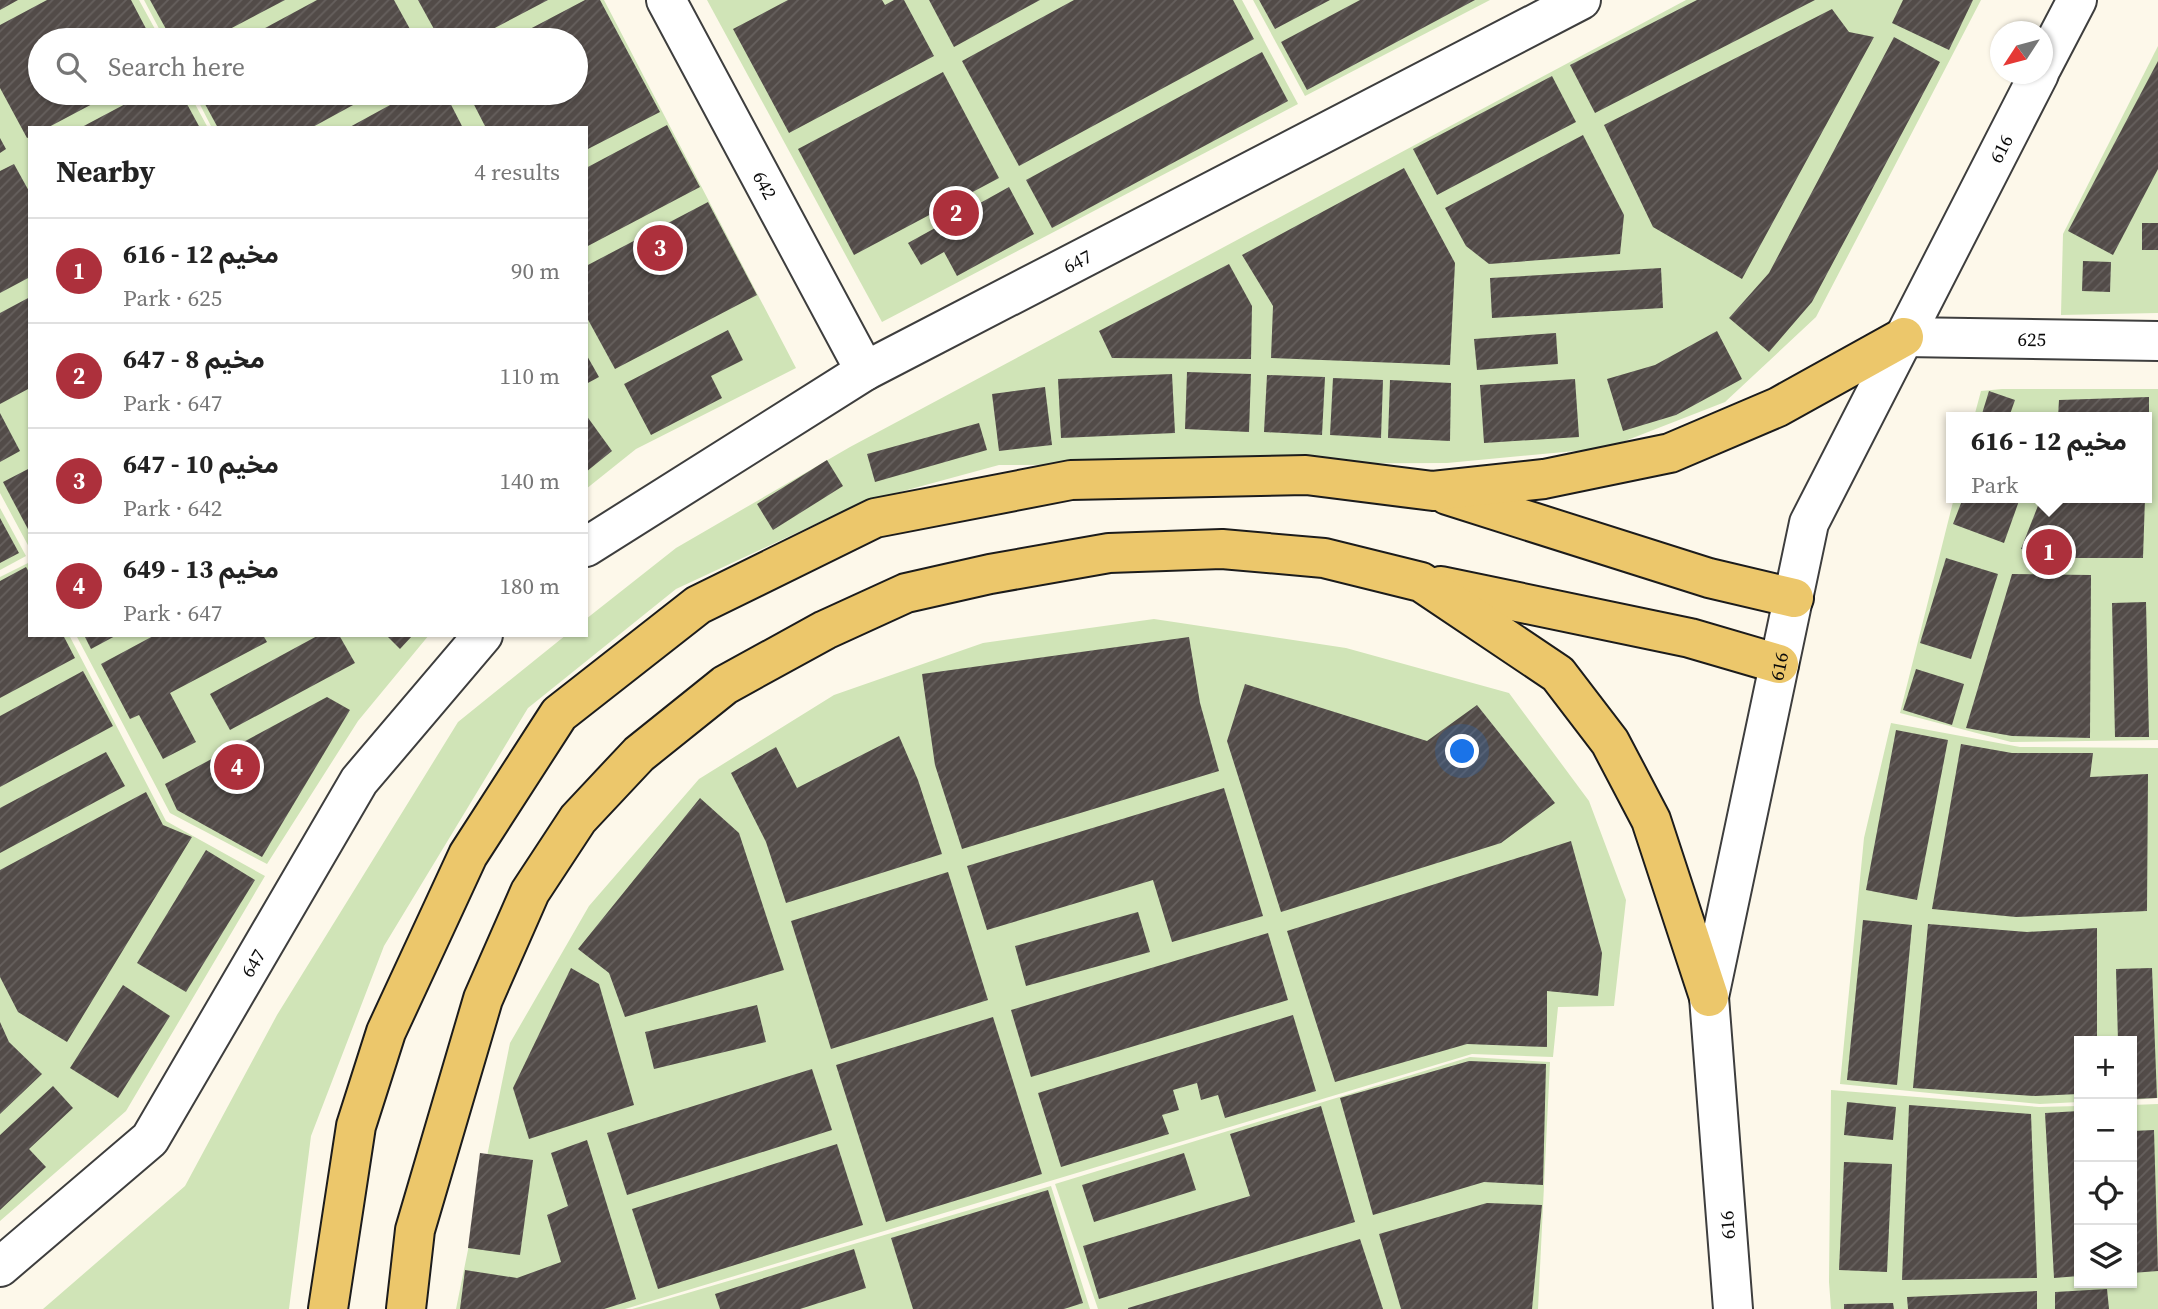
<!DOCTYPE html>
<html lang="en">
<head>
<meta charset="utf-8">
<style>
  body { margin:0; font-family:"Source Serif 4","Noto Sans Arabic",serif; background:#f6f6f6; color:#222 }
  .controls { position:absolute; right:21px; bottom:21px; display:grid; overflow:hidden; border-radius:0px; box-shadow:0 2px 5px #0004 }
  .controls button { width:63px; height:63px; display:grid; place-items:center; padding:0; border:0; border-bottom:2px solid #e0e0e0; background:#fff; color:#222; font:35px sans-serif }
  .compass { position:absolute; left:1990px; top:21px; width:63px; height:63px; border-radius:50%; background:#fff; box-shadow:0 2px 5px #0004; rotate:234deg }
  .you { position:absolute; left:1463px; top:752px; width:24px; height:24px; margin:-18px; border:5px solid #fff; border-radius:50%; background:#1a73e8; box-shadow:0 0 0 10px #1a73e833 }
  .badge { display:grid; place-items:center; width:46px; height:46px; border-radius:50%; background:#ad303c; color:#fff; font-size:23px; font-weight:700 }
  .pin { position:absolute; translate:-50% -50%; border:4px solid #fff; box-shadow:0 2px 7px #0006 }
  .popup { position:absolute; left:1946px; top:412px; width:206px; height:91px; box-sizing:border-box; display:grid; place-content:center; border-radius:0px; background:#fff; filter:drop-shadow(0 2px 5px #0005); font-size:23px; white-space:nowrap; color:#767676 }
  .popup b { font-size:26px; color:#222 }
  .popup::after { content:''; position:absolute; left:50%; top:100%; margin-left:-14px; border:14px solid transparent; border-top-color:#fff }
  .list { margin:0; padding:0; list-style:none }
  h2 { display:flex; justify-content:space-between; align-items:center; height:91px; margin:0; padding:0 28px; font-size:30px }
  h2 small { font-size:23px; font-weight:400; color:#767676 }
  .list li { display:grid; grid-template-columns:46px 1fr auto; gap:21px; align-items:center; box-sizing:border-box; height:105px; padding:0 28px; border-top:2px solid #e0e0e0 }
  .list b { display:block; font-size:26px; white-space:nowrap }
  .list p { margin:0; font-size:23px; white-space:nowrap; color:#767676 }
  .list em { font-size:23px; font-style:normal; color:#767676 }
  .icon { flex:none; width:38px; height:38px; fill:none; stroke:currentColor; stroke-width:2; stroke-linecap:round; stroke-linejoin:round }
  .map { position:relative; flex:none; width:2158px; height:1309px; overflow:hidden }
  .search { position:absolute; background:#fff; box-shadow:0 2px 5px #0004; left:28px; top:28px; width:560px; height:77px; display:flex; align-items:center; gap:18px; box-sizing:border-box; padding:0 24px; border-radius:38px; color:#767676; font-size:26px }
  .panel { position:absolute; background:#fff; box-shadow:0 2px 5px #0004; left:28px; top:126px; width:560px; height:511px; border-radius:0px }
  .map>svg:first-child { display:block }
  .grass { fill:#d0e4b7 }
  .building { fill:url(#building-hatch) }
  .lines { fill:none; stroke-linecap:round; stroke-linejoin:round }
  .minor-casing { stroke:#3e3e3e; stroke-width:42 }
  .major-casing { stroke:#1c1c1c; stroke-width:42 }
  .minor { stroke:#fff; stroke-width:38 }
  .major { stroke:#ecc76b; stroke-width:38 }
  .labels { text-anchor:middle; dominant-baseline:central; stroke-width:7; stroke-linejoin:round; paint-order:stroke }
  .street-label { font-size:19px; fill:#0b0b0b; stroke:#fff }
</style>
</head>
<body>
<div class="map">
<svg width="2158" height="1309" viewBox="0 0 2158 1309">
  <defs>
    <pattern id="building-hatch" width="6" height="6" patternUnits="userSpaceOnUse" patternTransform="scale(1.75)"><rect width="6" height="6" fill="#524b48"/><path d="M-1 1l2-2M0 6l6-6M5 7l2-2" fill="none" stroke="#66605e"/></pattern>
  </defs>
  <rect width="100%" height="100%" fill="#fdf8ea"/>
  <g class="grass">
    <polygon points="0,0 139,0 161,40 40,40 40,93 189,93 208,128 30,128 30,549 0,493"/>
    <polygon points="144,0 604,0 796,368 636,449 586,489 586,128 212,128 194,93 576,93 576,40 165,40"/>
    <polygon points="707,0 1242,0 1298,104 882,322"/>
    <polygon points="1253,0 1490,0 1305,96"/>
    <polygon points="1686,0 1981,0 1816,317 1725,402 1607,448 1447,463 999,465 863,502 676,589 528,708 384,946 311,1136 289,1309 43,1309 185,1186 277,1015 458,722 566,635 586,635 586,619 676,548 850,447"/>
    <polygon points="2158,46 2158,313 2061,315 2063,234"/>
    <polygon points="2002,389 2158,389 2158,740 2011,742 1900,713 1954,498 2147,498 2147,417 1974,417 1981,391"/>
    <polygon points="0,508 26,556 0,570"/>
    <polygon points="30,562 30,635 69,635 166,821 265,876 126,1111 0,1221 0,577"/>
    <polygon points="1154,619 1346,648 1509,693 1589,801 1626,900 1614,1006 1558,1007 1553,1057 1472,1054 625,1309 456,1309 510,1043 589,906 699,779 834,695 983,643"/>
    <polygon points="76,635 429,635 358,721 267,864 170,813"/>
    <polygon points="1891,723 2020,747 2158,748 2158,1098 2132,1100 2132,1041 2079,1041 2079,1102 2040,1104 1840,1084 1864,838"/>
    <polygon points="1470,1057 1550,1062 1538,1309 1098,1309 1055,1184"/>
    <polygon points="1831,1090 2039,1107 2079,1106 2079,1283 2132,1283 2132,1105 2158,1104 2158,1309 1831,1309 1829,1282"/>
    <polygon points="1051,1186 1090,1309 632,1309 657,1302"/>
  </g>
  <g class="building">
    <polygon points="0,0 18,0 0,10"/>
    <polygon points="47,0 131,0 152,40 40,40 40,93 113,93 47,128 30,128 30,137 27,138 0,88 0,25"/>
    <polygon points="150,0 285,0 209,40 172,40"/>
    <polygon points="317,0 394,0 416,40 243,40"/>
    <polygon points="418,0 548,0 472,40 440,40"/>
    <polygon points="585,0 600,0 660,112 586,150 586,128 486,128 468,93 576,93 576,40 509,40"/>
    <polygon points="788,0 882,0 885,5 894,0 904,0 934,56 789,133 733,29"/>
    <polygon points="929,0 1040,0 954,47"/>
    <polygon points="1074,0 1233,0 1254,39 1019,166 962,61"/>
    <polygon points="1259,0 1330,0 1275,29"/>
    <polygon points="1360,0 1475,0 1307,90 1281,42"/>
    <polygon points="1697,0 1815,0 1595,113 1570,65"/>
    <polygon points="1903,0 1973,0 1949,50 1892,23"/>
    <polygon points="1832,9 1849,32 1874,37 1742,279 1653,227 1604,125"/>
    <polygon points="1894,37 1940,62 1812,302 1769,352 1729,318 1769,273"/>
    <polygon points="1262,52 1288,101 1052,228 1026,180"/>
    <polygon points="2158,61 2158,169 2113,255 2068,231"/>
    <polygon points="943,72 999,178 854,255 798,149"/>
    <polygon points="1552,76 1576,122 1437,195 1413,149"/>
    <polygon points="146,93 181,93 200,128 80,128"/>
    <polygon points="199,93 375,93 311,128 218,128"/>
    <polygon points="412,93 445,93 463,128 348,128"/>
    <polygon points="667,125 700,187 586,247 586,168"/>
    <polygon points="1583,135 1624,215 1620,254 1489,264 1466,246 1445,208"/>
    <polygon points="0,138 6,149 0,153"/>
    <polygon points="14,164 30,193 30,277 0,293 0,171"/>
    <polygon points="1404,168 1455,263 1450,365 1271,358 1273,306 1242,255"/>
    <polygon points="1009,187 1034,234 957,276 944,252 921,265 908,243"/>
    <polygon points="708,202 757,295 615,369 586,316 586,266"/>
    <rect x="2142" y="223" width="16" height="27"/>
    <polygon points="2083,261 2111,262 2110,292 2082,291"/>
    <polygon points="1229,264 1252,306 1251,359 1112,358 1099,331"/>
    <polygon points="1661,268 1663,308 1492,318 1490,278"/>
    <polygon points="30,297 30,388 0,404 0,313"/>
    <polygon points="728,330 743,360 711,376 722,398 651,435 624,384"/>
    <polygon points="1717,331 1742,379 1676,415 1623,431 1607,379 1655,365"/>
    <polygon points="1556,333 1558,364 1477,370 1474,339"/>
    <polygon points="586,354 599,377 586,384"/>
    <polygon points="1187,372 1251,374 1249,432 1185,429"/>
    <polygon points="1172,374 1175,433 1061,438 1058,379"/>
    <polygon points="1267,375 1325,377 1322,435 1264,432"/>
    <polygon points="1333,378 1383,380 1381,438 1330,435"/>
    <polygon points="1575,379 1579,437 1484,443 1480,385"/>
    <polygon points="1390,380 1451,383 1450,441 1388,438"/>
    <polygon points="1045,387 1052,445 999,451 992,394"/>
    <polygon points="1989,391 2015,400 2009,417 1981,417"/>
    <polygon points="2149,397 2149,417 2058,417 2059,400"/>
    <polygon points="0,413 20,451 0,462"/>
    <polygon points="586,415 612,451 586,472"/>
    <polygon points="979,423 987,450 875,482 867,454"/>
    <polygon points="827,460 843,486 773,530 757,504"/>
    <polygon points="30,468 30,533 3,482"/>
    <polygon points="1963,498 2020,498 2004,543 1953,524"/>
    <polygon points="2041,498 2145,498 2143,558 2063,558 2021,549"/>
    <polygon points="0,518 19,553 0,563"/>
    <polygon points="1946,558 1998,574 1971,659 1920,643"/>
    <polygon points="26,567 30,574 30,635 63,635 75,658 0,698 0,581"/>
    <polygon points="2012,574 2091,575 2090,738 2012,736 1966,728"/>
    <polygon points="2146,602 2149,737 2115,737 2112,603"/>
    <polygon points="84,635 117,635 91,649"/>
    <polygon points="155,635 263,635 267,642 170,693 196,742 163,759 139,715 130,719 101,664"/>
    <polygon points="319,635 339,635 355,663 230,730 210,694"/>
    <polygon points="386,635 413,635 400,649"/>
    <polygon points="1189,637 1200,703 1219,771 962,849 935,765 922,674"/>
    <polygon points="1916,669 1964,684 1952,725 1903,710"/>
    <polygon points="83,671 113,726 0,787 0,716"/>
    <polygon points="1245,684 1427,741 1477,705 1555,803 1501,843 1281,912 1227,741"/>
    <polygon points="327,697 350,710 262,857 177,810 165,784"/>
    <polygon points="1896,730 1948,740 1917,900 1866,890"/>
    <polygon points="899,736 918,780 942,854 786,903 766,842 731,773 776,747 797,788"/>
    <polygon points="1961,744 2012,753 2093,753 2090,777 2148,774 2147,911 2016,917 1932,909"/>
    <polygon points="106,752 125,786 0,853 0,808"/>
    <polygon points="1224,788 1263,916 1172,942 1153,880 987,930 967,866"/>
    <polygon points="146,792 163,825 192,837 67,1042 18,1012 0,977 0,870"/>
    <polygon points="700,798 739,833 784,970 625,1017 609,973 578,949"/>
    <polygon points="1571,841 1602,953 1598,996 1547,991 1547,1047 1467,1044 1335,1082 1287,931"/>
    <polygon points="206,850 255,880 186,992 137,963"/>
    <polygon points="948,872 988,1000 831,1049 791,921"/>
    <polygon points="1138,912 1150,952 1026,986 1015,946"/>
    <polygon points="1863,920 1912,925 1897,1085 1847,1080"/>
    <polygon points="1928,924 2027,932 2097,928 2097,1041 2079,1041 2079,1094 2035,1096 1913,1088"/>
    <polygon points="1268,933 1288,1000 1031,1077 1011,1010"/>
    <polygon points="571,968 599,984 634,1105 529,1139 513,1088"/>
    <polygon points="2152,968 2157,1098 2132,1099 2132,1041 2118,1041 2116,969"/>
    <polygon points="123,985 170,1016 118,1098 70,1068"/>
    <polygon points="757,1005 766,1042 654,1069 645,1032"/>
    <polygon points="1293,1015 1316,1091 1225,1118 1218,1095 1201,1100 1197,1083 1173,1090 1179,1110 1162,1115 1169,1134 1061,1167 1038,1093"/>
    <polygon points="993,1017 1042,1174 886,1222 836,1065"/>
    <polygon points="0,1022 9,1042 42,1074 0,1114"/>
    <polygon points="1469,1061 1546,1064 1543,1185 1484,1182 1373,1215 1340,1098"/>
    <polygon points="812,1069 832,1130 627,1195 607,1133"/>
    <polygon points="53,1086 73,1108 29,1149 46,1167 0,1210 0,1135"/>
    <polygon points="1847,1102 1896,1107 1893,1140 1844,1135"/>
    <polygon points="1909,1105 2031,1114 2037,1278 1902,1280"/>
    <polygon points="1321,1106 1355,1222 1099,1299 1083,1246 1250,1196 1230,1134"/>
    <polygon points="2079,1111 2079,1276 2054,1278 2045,1113"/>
    <polygon points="2154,1130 2158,1271 2132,1273 2132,1131"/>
    <polygon points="587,1140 636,1299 604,1309 460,1309 465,1270 517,1278 561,1262 547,1215 568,1206 551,1153"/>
    <polygon points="837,1144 863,1225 658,1289 632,1209"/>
    <polygon points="480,1153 533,1160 520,1255 468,1248"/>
    <polygon points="1184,1153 1196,1190 1094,1222 1082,1185"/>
    <polygon points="1844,1162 1892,1164 1887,1272 1839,1270"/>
    <polygon points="1048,1190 1083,1303 1064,1309 913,1309 891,1238"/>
    <polygon points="1487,1203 1542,1205 1532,1309 1401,1309 1379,1234"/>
    <polygon points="1360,1239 1383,1309 1128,1309 1128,1308"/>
    <polygon points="854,1249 866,1288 800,1309 720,1309 715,1294"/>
    <polygon points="2107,1289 2109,1309 2055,1309 2055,1292"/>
    <polygon points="2037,1291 2037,1309 1908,1309 1907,1297"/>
    <polygon points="1893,1303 1894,1309 1844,1309 1844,1304"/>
  </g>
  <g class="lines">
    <g class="minor-casing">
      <g id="minor">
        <path id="s1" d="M666,0L865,371"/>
        <polyline points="2042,67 2077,0"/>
        <path id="s2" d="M1904,337L2158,341"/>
        <path id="s3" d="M586,547L865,371L1581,0"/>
        <path id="s4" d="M0,1267L150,1139L359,781L483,635"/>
        <path id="s5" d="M1733,1309L1709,997L1809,523L2039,74"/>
      </g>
    </g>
    <g class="major-casing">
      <g id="major">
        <polyline points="1447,495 1709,578 1794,598"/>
        <polyline points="1441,586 1690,638 1779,664"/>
        <polyline points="328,1309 356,1126 386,1032 468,855 559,714 698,605 875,518 1071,480 1306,475 1433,491 1544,479 1670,453 1778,407 1904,337"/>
        <polyline points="406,1309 415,1230 483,999 530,892 578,819 639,754 725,685 825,630 906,593 990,574 1109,553 1222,549 1324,558 1421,582 1558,674 1610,742 1651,820 1709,997"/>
      </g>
    </g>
    <use href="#minor" class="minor"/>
    <use href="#major" class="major"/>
  </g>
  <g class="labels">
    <g class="street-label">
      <text stroke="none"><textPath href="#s5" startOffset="1218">616</textPath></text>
      <text stroke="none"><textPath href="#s1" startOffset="210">642</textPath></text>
      <text stroke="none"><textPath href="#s3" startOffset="569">647</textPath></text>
      <text stroke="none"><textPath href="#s2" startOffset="128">625</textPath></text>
      <text stroke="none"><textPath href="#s5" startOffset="651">616</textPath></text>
      <text stroke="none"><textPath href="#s4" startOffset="401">647</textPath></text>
      <text transform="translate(1727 1225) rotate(-94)">616</text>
    </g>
  </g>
</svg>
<div class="controls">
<button>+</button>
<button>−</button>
<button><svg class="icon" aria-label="locate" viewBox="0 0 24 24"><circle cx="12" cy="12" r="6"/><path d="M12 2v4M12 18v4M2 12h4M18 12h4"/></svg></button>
<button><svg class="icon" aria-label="layers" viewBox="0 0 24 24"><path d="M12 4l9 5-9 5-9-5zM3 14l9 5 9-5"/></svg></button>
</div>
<svg class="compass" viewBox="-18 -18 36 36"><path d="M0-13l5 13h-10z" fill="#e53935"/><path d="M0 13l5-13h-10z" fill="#767676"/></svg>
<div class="you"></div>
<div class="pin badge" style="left:2049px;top:552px">1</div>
<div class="popup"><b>مخيم 12 - 616</b>Park</div>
<div class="pin badge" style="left:956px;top:213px">2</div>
<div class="pin badge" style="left:660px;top:248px">3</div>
<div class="pin badge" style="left:237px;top:767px">4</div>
<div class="search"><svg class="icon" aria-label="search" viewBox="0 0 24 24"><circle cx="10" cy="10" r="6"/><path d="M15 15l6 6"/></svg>Search here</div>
<section class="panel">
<h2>Nearby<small>4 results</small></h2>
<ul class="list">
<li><span class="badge">1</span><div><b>مخيم 12 - 616</b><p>Park · 625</p></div><em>90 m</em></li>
<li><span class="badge">2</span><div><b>مخيم 8 - 647</b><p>Park · 647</p></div><em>110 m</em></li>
<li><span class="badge">3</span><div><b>مخيم 10 - 647</b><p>Park · 642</p></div><em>140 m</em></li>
<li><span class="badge">4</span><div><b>مخيم 13 - 649</b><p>Park · 647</p></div><em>180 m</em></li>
</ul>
</section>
</div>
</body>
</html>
